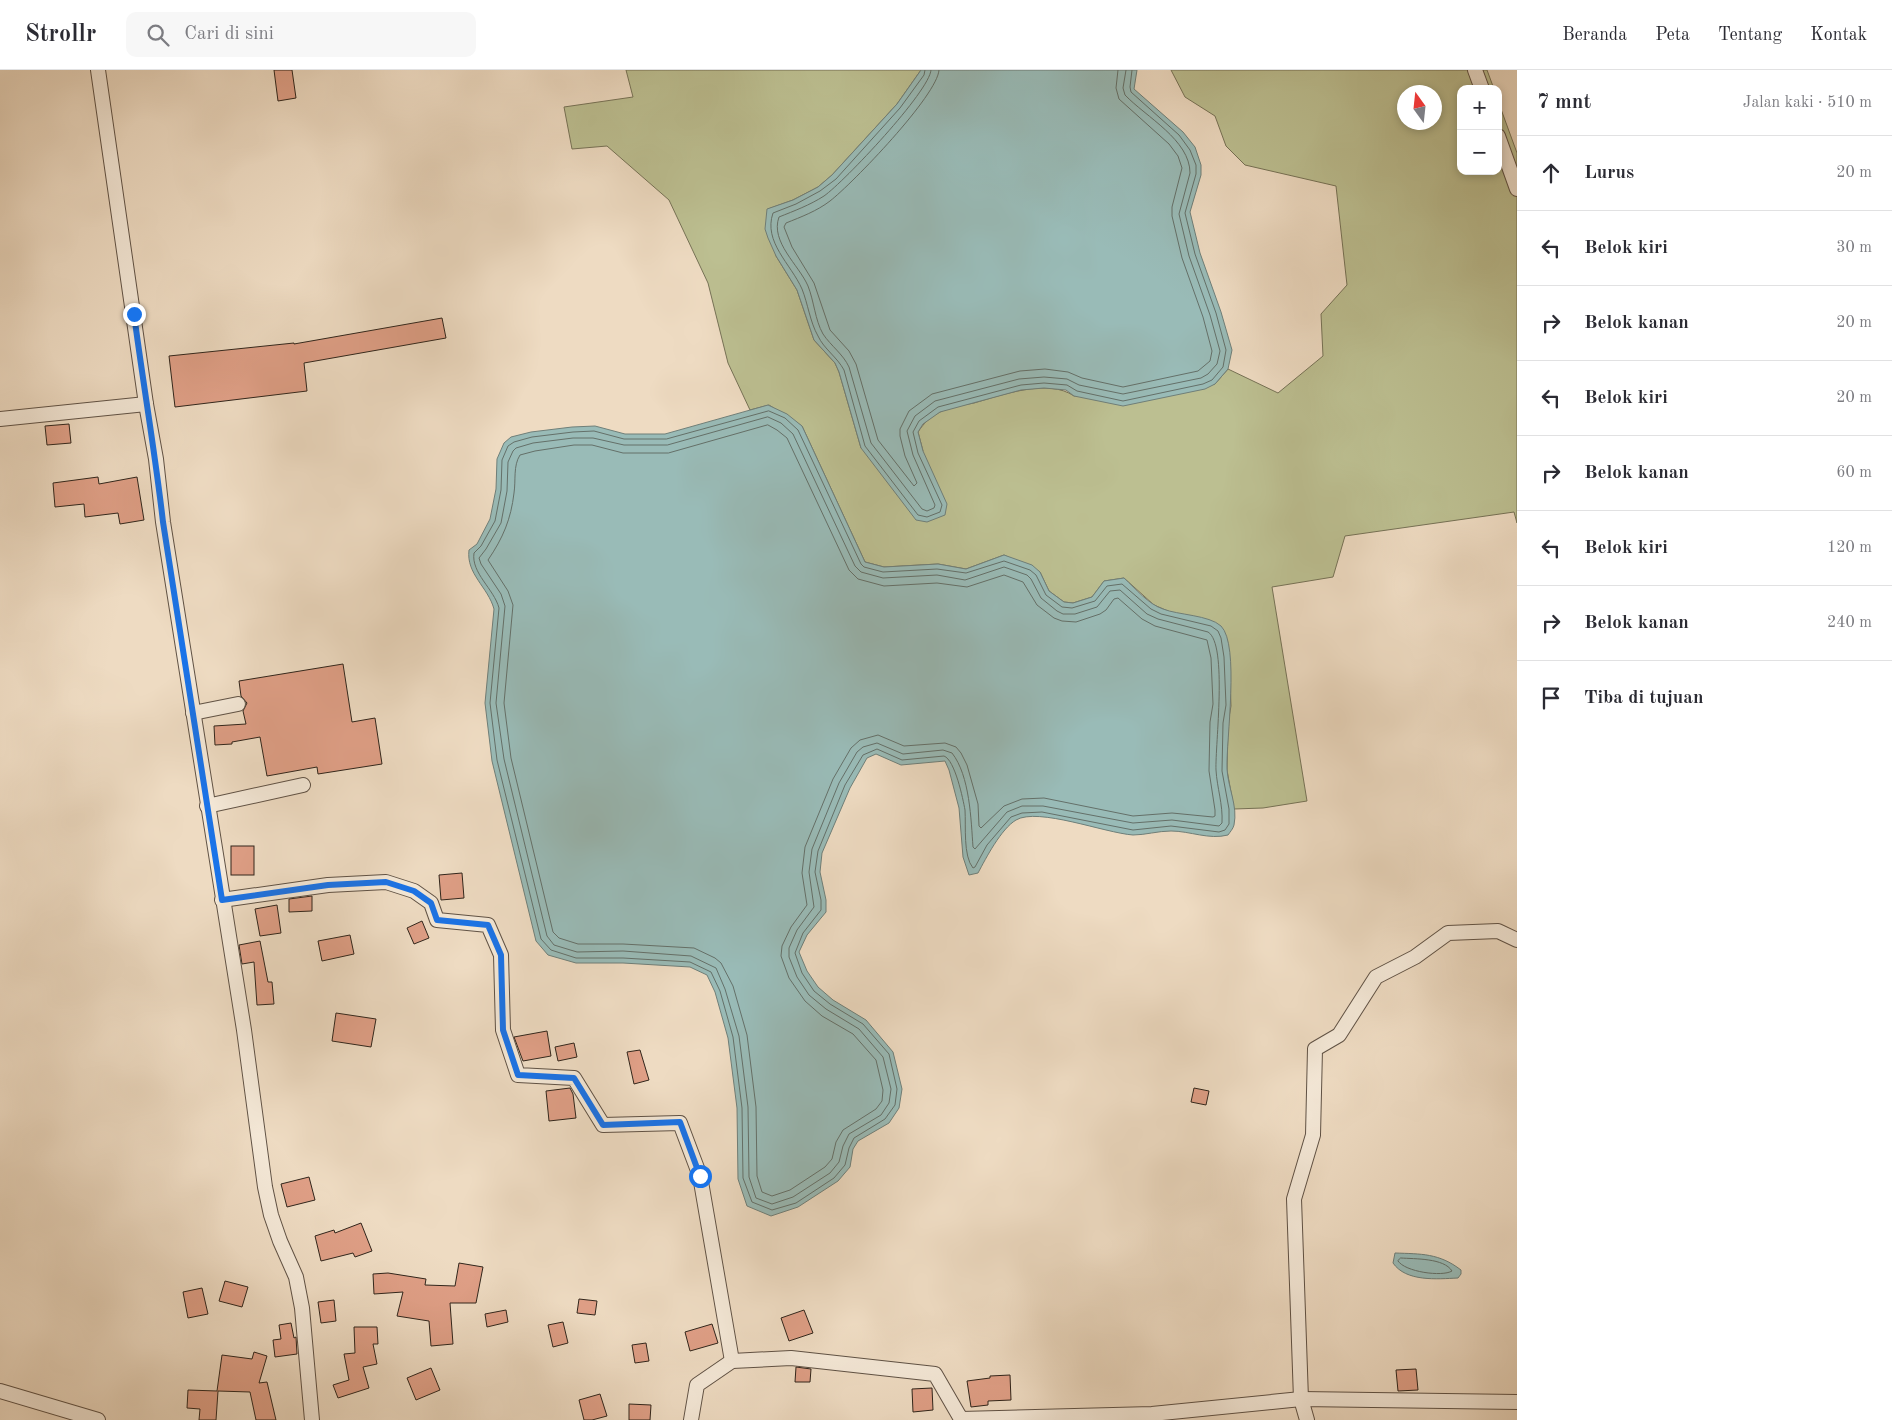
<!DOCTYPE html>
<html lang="id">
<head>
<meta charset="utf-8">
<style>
  body { margin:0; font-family:"Old Standard TT",serif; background:#f7f7f7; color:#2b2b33 }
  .controls { position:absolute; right:15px; top:15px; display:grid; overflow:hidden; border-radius:10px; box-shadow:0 2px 8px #0003 }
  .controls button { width:45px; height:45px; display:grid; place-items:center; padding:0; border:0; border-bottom:1px solid #e1e1e2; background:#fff; color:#2b2b33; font:25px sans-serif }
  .compass { position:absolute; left:1397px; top:15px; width:45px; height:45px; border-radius:50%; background:#fff; box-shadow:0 2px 8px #0003; rotate:345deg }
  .stop { position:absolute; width:15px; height:15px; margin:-11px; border:4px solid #1a73e8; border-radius:50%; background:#fff }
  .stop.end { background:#1a73e8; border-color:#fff; box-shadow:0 1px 5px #0008 }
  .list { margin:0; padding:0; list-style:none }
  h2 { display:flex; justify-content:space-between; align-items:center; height:65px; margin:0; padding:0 20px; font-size:21px }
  h2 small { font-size:16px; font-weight:400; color:#7c7c81 }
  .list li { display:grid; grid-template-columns:32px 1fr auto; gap:15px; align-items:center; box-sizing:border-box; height:75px; padding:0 20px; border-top:1px solid #e1e1e2 }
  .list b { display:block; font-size:19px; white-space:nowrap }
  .list em { font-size:16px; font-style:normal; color:#7c7c81 }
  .icon { flex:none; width:28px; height:28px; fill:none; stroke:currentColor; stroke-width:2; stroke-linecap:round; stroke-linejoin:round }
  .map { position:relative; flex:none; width:1517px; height:1350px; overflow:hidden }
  header { display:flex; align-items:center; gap:30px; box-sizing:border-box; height:70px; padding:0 25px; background:#fff; border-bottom:1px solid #e1e1e2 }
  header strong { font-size:24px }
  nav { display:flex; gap:28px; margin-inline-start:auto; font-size:18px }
  .search { width:350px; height:45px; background:#f7f7f7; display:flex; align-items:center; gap:12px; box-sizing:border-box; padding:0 18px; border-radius:10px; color:#7c7c81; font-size:19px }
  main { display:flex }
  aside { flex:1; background:#fff }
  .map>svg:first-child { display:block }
  .green { fill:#bcbf91; stroke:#767256; fill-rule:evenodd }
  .water { fill:#99bbb7; stroke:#6f7f79 }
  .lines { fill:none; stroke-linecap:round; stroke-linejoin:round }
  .shore { stroke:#647069; stroke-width:1 }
  .building { fill:#df9f86; stroke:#30251b }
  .minor-casing { stroke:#605245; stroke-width:16 }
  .minor { stroke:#f4e8d7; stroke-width:14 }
  .route { stroke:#1a73e8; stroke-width:6 }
</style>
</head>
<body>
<header>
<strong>Strollr</strong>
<div class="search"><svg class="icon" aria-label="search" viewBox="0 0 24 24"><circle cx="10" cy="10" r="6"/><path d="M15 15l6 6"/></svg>Cari di sini</div>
<nav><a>Beranda</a><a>Peta</a><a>Tentang</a><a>Kontak</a></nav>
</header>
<main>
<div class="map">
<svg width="1517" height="1350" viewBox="0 0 1517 1350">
  <rect width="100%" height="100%" fill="#eedbc2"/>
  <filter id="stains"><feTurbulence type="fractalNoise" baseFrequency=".004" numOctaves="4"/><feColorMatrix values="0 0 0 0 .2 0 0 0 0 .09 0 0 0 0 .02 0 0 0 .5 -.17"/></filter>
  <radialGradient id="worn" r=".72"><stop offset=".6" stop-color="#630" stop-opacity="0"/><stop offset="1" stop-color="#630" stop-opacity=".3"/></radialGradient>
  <path class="green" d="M626,0H921L897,34L832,105L818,117L793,130L768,139L776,186L797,220L814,270L835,293L839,302L861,378L923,381L918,362C923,354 931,346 940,342C950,337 963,335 974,333C1002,325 1048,308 1074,326L1215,314L1228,299L1278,323L1323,286L1321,244L1347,215L1336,116L1245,95L1226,76L1215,46L1185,27L1171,0H1487L1494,19H1461V101H1498V31L1517,83V453L1514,442L1345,466L1333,507L1272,517L1307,731L1263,738L1234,739L1227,700L1228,653L1231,636L1229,586L1226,566L1154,535L1124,508L1104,511L1092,527L1073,533L1064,532L1049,521L1040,502L1004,485L966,499L938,494L884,497L865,492L802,356L769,335L750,340L728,293L708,213L669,130L607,76L572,79L564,37L633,27ZM1404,22H1434V52H1404Z"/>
  <g class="water">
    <polygon points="921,0 1137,0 1134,19 1183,62 1195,77 1201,95 1201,105 1190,142 1200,183 1221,242 1232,280 1228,299 1215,314 1205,319 1123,336 1074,326 1066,320 1044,318 1021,320 940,342 923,354 918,362 923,381 947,434 945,445 927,452 916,450 861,378 839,302 835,293 814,270 797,220 776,186 768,168 765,159 767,139 793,130 818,117 832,105 897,34"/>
    <path d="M768,335L787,344L802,356L865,492L884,497L938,494L966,499L1004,485L1032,495L1040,502L1049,521L1064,532L1073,533L1092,527L1104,511L1124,508C1136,519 1148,534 1163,539C1178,545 1209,545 1221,556C1240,575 1226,670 1227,699C1228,718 1238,736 1234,755C1233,759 1230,762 1228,765C1209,770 1190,761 1171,761C1158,761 1145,765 1133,765C1105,763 1038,737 1016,750C1001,759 986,788 978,803L969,805L963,787L959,738L949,700L945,691L901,695L876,684L867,688L850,718L822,783L820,802L826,830V842L807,865L799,882L807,901L818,917L833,930L866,950L893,982L902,1019L899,1038L889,1053L858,1071L853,1079L850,1097L838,1111L798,1137L771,1146L747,1136L738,1109L737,1038L728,968L715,922L707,905L690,897L623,893H576L548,885L536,871L492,691L485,633L494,539C488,517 466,504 469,480L477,474L490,449L496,419L497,389L504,373L511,367L531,362L572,357L595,356L625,364H665Z"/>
    <path d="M1395,1183C1421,1184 1439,1183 1461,1200V1204L1458,1208C1437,1209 1406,1212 1393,1193Z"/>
  </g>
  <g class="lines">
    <g class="shore">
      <path d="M925,0L924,5L900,38L836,109L820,121L796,134L773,143C763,172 791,194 802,219C808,234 810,252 818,266C824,279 837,287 844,300L865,376L918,445L927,447L940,442L942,435L918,383L913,362L919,351L938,337L1021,315L1044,313L1067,315L1077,321L1123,331L1203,314L1212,310L1223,297L1226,280L1216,243L1195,184L1185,143L1196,104V95L1190,80L1179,65L1131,22L1130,17L1132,0"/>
      <path d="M931,0C930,21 844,112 824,126C810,135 794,141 779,147C770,172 799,195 808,216C814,231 815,250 823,264C831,276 843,284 849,297L871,373L922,439L927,441L934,438L935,435L913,385L907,361L915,346L935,331L1019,309L1044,307L1067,309L1079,315L1123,324L1201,308L1208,304L1217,294L1220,281L1210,245L1189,186L1179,144L1190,103C1190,70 1146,47 1125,25L1123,18L1126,0"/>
      <path d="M939,0C938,25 852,114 830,131C817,141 801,147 786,153L784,157L792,177L814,213L830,260L849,281L856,294L878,370L914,416L917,413L905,386L900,366V359L909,341L932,324L1020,301L1045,299L1068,302L1082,308L1123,317L1198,301L1210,291L1212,281L1203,247L1182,188L1172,146V137L1182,98L1178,86L1169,74L1119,29L1116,18L1118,0"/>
      <path d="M769,341L785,348L798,360L861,494L864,497L883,502L937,499L966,503L1004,491L1030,500L1036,505L1046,525L1062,537L1072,538L1095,531L1107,516L1122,514L1151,539L1161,544L1211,556L1218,561L1221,568L1224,587L1226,635L1223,653L1222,701L1229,739V754L1225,760L1219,762L1171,756L1133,760L1042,742L1022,743L1011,747L987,775L975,797L973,798C963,786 966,756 965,740C963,729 955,690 944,686L902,690L877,679L863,685L845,715L818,781L815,802L821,830V840L803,863L795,883L802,903L814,921L830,934L863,954L889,984L897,1019L895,1035L885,1049L854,1068L849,1078L845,1095L834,1108L796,1133L772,1140L752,1132L743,1108L742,1038L733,967L720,921L711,902L690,892L623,888H576L551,880L541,869L497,690L490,633L499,538C494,519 471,503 474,483L481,476L495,451L501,420L502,390L508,376L514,372L532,367L573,362L594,361L624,369H666Z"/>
      <path d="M768,347L781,353L793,364L855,496L861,502L883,508L937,505L965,510L1004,497L1027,505L1031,509L1041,528L1057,541L1063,544H1075L1097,537L1110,521L1120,520L1147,544L1158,549L1208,562C1228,574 1215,675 1216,700C1217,718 1223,734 1222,753L1219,756L1172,750L1133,753L1043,736H1022L1007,742L975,779L973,777C971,750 970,706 952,683L943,680L903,684L877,673L863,677L857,682L839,713L812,779L809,802L814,837L797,860L789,878V887L797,907L809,925L826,939L859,959L883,987L891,1019L889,1033L881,1045L849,1064L843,1076L839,1092L830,1103L793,1127L772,1134L756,1128L749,1107L748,1037L739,966L725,919L716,898L691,886L623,881L577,882L554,875L547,866L504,689L496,633L505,536L501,524L481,494L479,488L486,479L501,453L507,421L508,392L513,381L516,378L533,373L573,368H593L624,375H667Z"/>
      <path d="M768,355L777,360L787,368L849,500L858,509L884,516L937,513L967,517L1004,505L1023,512L1037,535L1054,548L1062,551L1076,552L1100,544L1106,540L1114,529L1118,528L1142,549L1155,556L1207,570L1211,588L1213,634L1210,652L1209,701L1215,740V746L1213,747L1172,743L1133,746L1044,728L1022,729L1004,736L981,758L979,756L978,734L967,695L961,683L956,677L945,673L904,676L878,665L860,670L851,678L833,709L805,777L802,803L807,835L791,857L782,876L781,886L789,908L805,931L822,946L853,964L876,990L883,1020L882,1031L876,1039L843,1060L836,1072L832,1089L825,1097L790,1120L772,1126L762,1122L757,1106L756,1037L747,965L733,916L721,893L715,888L694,878L623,874H578L559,868L553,862L511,688L504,633L513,535L508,521L488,490C503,468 511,449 514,423C516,410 513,396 520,385L535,381L574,375H592L623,383H668Z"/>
      <path d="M1401,1188C1415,1189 1444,1188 1452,1201C1442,1207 1405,1202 1398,1191Z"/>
    </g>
  </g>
  <g class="building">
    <polygon points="274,0 292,0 296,28 278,31"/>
    <polygon points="442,248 446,268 304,293 307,321 175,337 169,286 294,273 294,274"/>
    <polygon points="69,354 71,373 47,375 45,356"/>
    <polygon points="98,407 99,414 137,407 144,450 120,454 118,443 85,447 84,434 55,437 53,413"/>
    <polygon points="343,594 352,652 375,648 382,694 318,704 317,697 267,706 260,667 232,672 232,674 215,675 214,656 246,654 243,641 247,633 241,626 239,611"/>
    <rect x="231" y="776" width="23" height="29"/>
    <polygon points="462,803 464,828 441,830 439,805"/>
    <polygon points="312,826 312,841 289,842 289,829"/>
    <polygon points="277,835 281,863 260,866 255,839"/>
    <polygon points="422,851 429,868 414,874 407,858"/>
    <polygon points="350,865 354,884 322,891 318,871"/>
    <polygon points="260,871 268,912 272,912 274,934 257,935 254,892 242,894 239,875"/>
    <polygon points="336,943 376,949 371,977 332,971"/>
    <polygon points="547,961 551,986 523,991 514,967"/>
    <polygon points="574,973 577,987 558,991 555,977"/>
    <polygon points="640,980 649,1010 634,1014 627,982"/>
    <polygon points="570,1018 573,1024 576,1048 549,1051 546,1021"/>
    <polygon points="1194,1018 1209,1021 1206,1035 1191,1032"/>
    <polygon points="309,1107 315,1130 287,1137 281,1114"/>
    <polygon points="361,1153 372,1181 355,1187 353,1183 321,1191 315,1166 334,1160 335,1163"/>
    <polygon points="459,1193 483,1197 476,1233 450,1233 453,1274 431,1276 429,1251 397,1246 403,1222 374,1224 373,1204 388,1203 426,1209 425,1215 455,1216"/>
    <polygon points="225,1211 248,1217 242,1237 219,1231"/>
    <polygon points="202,1218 208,1244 188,1248 183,1222"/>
    <polygon points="579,1229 597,1231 595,1245 577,1243"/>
    <polygon points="334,1230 336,1251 321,1253 318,1232"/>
    <polygon points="506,1240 508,1252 487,1257 485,1244"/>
    <polygon points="804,1240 813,1263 789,1271 781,1248"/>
    <polygon points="563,1252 568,1273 553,1277 548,1255"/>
    <polygon points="291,1253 294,1268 296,1267 297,1284 275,1287 273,1270 281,1269 279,1255"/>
    <polygon points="712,1254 718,1273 690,1281 685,1262"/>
    <polygon points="354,1257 377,1257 378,1274 373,1274 377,1294 363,1297 369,1318 338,1328 333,1315 349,1310 344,1284 355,1283"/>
    <polygon points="646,1273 649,1291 635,1293 632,1275"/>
    <polygon points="254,1282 267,1286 259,1313 267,1312 276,1350 256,1350 250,1322 218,1321 216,1350 199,1350 200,1339 187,1338 188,1320 217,1321 222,1285 252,1289"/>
    <polygon points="796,1297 811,1299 810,1312 795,1312"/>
    <polygon points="431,1298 440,1320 416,1330 407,1308"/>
    <polygon points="1416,1299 1418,1320 1398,1321 1396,1300"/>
    <polygon points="1010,1305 1011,1330 988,1331 988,1335 971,1337 967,1311 990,1308 990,1306"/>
    <polygon points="932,1318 933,1340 913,1342 912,1319"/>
    <polygon points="600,1324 607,1346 592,1350 584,1350 579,1330"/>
    <polygon points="629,1334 651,1335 650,1350 629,1350"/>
  </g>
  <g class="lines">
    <g class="minor-casing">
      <g id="minor">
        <polyline points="98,0 146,334 156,389 163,452 244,960 265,1117 271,1145 280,1171 296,1207 302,1238 312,1350"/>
        <polyline points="1475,0 1482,19"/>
        <polyline points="1498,66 1517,119"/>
        <polyline points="0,349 146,334"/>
        <polyline points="193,643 238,634"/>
        <polyline points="207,736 303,715"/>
        <polyline points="222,830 328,815 386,812 414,821 431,833 437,850 488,855 501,885 503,960 518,1005 574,1008 603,1055 680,1053 700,1106 732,1291"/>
        <polyline points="0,1321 98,1350"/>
        <polyline points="691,1350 697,1315 732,1291 791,1288 935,1304 961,1349 1152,1344 1301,1329 1517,1332"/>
        <polyline points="1307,1350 1301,1329 1294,1129 1313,1065 1315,979 1339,965 1376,907 1415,887 1448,863 1498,861 1517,870"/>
      </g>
    </g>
    <use href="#minor" class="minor"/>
  </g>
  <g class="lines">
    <path class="route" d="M134,244C143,313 155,382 163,452L222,830L328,815L386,812L414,821L431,833L437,850L488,855L501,885L503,960L518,1005L574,1008L603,1055L680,1052L700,1106"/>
  </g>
  <rect width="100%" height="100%" filter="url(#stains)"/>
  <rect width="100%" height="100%" fill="url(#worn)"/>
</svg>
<div class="controls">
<button>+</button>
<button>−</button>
</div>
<svg class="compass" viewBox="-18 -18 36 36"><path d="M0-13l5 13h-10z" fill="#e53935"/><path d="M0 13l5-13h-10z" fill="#7c7c81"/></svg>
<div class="stop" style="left:700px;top:1106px"></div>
<div class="stop end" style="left:134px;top:244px"></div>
</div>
<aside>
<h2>7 mnt<small>Jalan kaki · 510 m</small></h2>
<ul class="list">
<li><svg class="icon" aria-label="ahead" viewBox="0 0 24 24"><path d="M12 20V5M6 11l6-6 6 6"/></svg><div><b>Lurus</b></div><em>20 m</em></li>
<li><svg class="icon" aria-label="left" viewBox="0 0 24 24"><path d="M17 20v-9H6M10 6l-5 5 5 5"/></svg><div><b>Belok kiri</b></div><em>30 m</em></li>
<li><svg class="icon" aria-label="right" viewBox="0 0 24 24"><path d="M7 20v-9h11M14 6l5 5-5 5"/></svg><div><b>Belok kanan</b></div><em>20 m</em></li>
<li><svg class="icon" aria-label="left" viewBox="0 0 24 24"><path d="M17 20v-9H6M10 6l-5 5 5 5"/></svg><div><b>Belok kiri</b></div><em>20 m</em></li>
<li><svg class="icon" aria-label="right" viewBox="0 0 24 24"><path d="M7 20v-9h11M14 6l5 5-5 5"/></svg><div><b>Belok kanan</b></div><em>60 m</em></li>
<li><svg class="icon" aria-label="left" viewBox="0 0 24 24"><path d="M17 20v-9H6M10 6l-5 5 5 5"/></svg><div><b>Belok kiri</b></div><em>120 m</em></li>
<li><svg class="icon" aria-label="right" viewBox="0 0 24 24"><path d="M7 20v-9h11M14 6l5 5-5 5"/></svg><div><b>Belok kanan</b></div><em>240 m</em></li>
<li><svg class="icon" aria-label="arrive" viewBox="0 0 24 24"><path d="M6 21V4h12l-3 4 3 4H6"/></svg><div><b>Tiba di tujuan</b></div></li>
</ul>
</aside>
</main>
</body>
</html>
